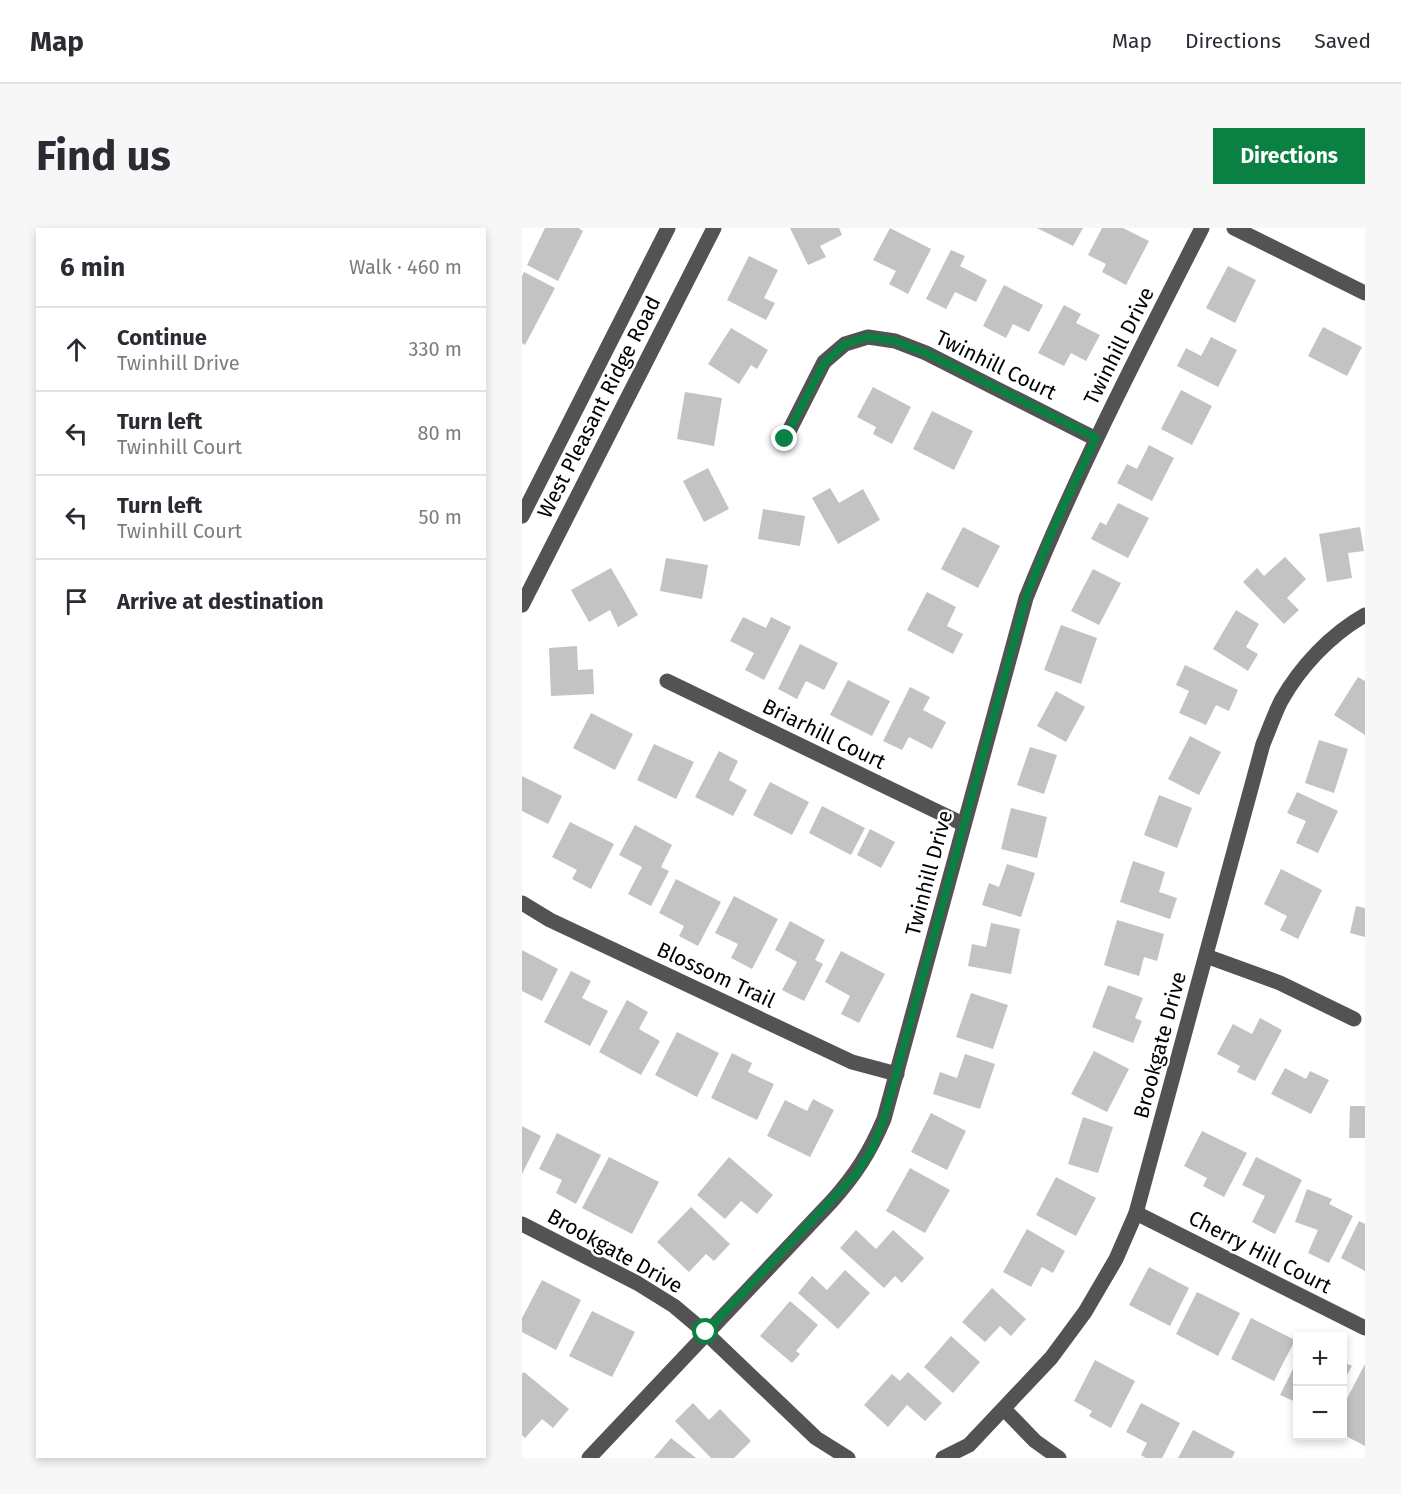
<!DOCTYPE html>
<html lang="en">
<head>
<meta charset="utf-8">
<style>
  body { margin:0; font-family:"Fira Sans",sans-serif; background:#f7f7f7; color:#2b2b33 }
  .controls { position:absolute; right:18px; bottom:18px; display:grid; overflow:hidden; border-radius:0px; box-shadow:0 3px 9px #0003 }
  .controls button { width:54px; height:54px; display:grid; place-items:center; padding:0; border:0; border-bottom:2px solid #e1e1e2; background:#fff; color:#2b2b33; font:30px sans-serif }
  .stop { position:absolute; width:18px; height:18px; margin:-14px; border:4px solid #0b8043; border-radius:50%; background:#fff }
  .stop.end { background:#0b8043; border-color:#fff; box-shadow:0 2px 6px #0008 }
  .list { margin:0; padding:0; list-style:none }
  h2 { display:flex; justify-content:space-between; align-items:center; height:78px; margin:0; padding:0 24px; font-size:26px }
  h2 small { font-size:20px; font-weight:400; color:#7c7c81 }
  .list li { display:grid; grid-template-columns:39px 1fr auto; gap:18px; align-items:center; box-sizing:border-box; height:84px; padding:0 24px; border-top:2px solid #e1e1e2 }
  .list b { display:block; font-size:22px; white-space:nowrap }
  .list p { margin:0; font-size:20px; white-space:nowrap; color:#7c7c81 }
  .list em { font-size:20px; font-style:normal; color:#7c7c81 }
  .icon { flex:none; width:33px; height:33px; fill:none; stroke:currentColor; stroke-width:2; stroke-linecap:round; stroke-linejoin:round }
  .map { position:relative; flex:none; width:843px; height:1230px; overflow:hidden; border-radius:0px }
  header { display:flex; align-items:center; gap:36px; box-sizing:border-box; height:84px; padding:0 30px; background:#fff; border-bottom:2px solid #e1e1e2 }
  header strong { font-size:28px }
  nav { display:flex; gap:33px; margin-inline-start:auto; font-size:21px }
  .intro { display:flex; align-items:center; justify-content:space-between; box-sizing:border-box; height:144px; padding:0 36px }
  h1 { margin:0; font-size:42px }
  .button { padding:15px 27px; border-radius:0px; background:#0b8043; color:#fff; font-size:21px; font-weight:700 }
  main { display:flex; gap:36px; padding:0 36px }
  aside { flex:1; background:#fff; border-radius:0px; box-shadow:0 3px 9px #0003 }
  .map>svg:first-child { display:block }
  .building { fill:#c3c3c3 }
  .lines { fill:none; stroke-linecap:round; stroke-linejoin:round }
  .minor { stroke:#535353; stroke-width:15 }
  .route { stroke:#0b8043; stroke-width:8 }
  .labels { text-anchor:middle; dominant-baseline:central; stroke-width:5; stroke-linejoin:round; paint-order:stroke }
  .street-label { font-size:21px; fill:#000; stroke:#fff }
</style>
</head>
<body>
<header>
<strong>Map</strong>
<nav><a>Map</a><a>Directions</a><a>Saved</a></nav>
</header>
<div class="intro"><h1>Find us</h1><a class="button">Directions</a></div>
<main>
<aside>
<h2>6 min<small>Walk · 460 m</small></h2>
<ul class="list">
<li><svg class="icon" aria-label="ahead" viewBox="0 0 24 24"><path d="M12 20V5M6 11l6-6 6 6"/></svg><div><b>Continue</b><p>Twinhill Drive</p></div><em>330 m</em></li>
<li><svg class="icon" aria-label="left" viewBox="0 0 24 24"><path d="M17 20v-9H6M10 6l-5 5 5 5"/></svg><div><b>Turn left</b><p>Twinhill Court</p></div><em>80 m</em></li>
<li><svg class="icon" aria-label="left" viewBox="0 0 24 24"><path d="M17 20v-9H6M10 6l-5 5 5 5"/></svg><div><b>Turn left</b><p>Twinhill Court</p></div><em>50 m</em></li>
<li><svg class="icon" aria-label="arrive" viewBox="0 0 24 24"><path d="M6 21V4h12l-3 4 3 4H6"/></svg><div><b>Arrive at destination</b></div></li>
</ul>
</aside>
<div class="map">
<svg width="843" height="1230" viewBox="0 0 843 1230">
  <rect width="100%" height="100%" fill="#fff"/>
  <g class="building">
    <polygon points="23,0 56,0 61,3 36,53 5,37"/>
    <polygon points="268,0 317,0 320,7 298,18 304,29 286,37"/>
    <polygon points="368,0 409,21 386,66 367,56 374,43 351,32"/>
    <polygon points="515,0 561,0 551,18"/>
    <polygon points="580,0 601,0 627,13 604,57 580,44 584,36 566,27"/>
    <polygon points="429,22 443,28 438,38 465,52 454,74 433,64 424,81 404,71"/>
    <polygon points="227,28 256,42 242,70 253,75 244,92 205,72"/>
    <polygon points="706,38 734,52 713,95 684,80"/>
    <polygon points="2,44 33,60 3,117 0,115 0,48"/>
    <polygon points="482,57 521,77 507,104 491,96 484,110 461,98"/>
    <polygon points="542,77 559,86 554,95 578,107 564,133 549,125 542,138 516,125"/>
    <polygon points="801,99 840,119 825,148 786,128"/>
    <polygon points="209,100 246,122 235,141 229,137 217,156 186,136"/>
    <polygon points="689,109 715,122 696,159 655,138 664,120 679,128"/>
    <polygon points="351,159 389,179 370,216 351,206 354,199 335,189"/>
    <polygon points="659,162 690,178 670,217 639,201"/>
    <polygon points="163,164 200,170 192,218 155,211"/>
    <polygon points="410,183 451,203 432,242 391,221"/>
    <polygon points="627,217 652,230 630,273 595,255 605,236 615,241"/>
    <polygon points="186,240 207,281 182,294 161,253"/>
    <polygon points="308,260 317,275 341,261 358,292 316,316 290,270"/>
    <polygon points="596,275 627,290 606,330 569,311 578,294 584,297"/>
    <polygon points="241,281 283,288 278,318 236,311"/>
    <polygon points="441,299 478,318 456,360 419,341"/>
    <polygon points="838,299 842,323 826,325 830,350 805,354 797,306"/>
    <polygon points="763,329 784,351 765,370 777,382 762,396 721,354 735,340 742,348"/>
    <polygon points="144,330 186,337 180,371 138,363"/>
    <polygon points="89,340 116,387 96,399 88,382 67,394 49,362"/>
    <polygon points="571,341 599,355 577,397 549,383"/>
    <polygon points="405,364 434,379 425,398 441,406 431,426 385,402"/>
    <polygon points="714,382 737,396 724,419 736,426 726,443 691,421"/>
    <polygon points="221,389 244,400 249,389 269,399 242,452 223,442 232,425 208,413"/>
    <polygon points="539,397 575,410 559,456 522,442"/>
    <polygon points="278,416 316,435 302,462 284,453 275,471 256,461"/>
    <polygon points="55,418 56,442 71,441 72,466 29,468 27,420"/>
    <polygon points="663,437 716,462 707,483 694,477 684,497 657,485 667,463 654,457"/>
    <polygon points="836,449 843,453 843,507 812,487"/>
    <polygon points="326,452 368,473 350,508 308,487"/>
    <polygon points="388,459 408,469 401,482 424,494 410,521 387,509 380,522 361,513"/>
    <polygon points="534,463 563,479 544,514 515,498"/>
    <polygon points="69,485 111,506 93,542 51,520"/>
    <polygon points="668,508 699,524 677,567 646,551"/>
    <polygon points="797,512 826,521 812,565 783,555"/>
    <polygon points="132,516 172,534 154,571 115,552"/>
    <polygon points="508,519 535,527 522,566 495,557"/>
    <polygon points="197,523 216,533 207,552 225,562 211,588 173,569"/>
    <polygon points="0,548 40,568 26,596 0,583"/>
    <polygon points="248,554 287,574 270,607 231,587"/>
    <polygon points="775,564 816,583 796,625 774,615 784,593 765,585"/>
    <polygon points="637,567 670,580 655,620 622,607"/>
    <polygon points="300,578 343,600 329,627 287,605"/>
    <polygon points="489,580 525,589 515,630 479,621"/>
    <polygon points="48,594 92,616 69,661 50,651 55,642 30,629"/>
    <polygon points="113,597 150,617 139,639 147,643 129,678 106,666 120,639 97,627"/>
    <polygon points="348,601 373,614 359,640 335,627"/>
    <polygon points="611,633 643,644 637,664 655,670 648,691 598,674"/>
    <polygon points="485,636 513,645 499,689 460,677 467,655 477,659"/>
    <polygon points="759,641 800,662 776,711 758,702 765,688 742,676"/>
    <polygon points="154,651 199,674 176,718 157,708 162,698 137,685"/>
    <polygon points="212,668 256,691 230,741 209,730 216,716 193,705"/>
    <polygon points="834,678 843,680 843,709 828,705"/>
    <polygon points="595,692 642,706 635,733 622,729 617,748 582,737"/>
    <polygon points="268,693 303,712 293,732 301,736 282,773 260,762 275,734 253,722"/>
    <polygon points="469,695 498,701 489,746 446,738 450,716 464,719"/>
    <polygon points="0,722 36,741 20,773 0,763"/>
    <polygon points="319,723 363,746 337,795 319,786 328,768 303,754"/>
    <polygon points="49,743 69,753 60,770 86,783 68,818 22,794"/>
    <polygon points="586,757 621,770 613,790 620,793 611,815 570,799"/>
    <polygon points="449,765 486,777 471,821 434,809"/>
    <polygon points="105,772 126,784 117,801 138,813 119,847 77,824"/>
    <polygon points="738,790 760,802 733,853 715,844 718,838 695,826 711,796 730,806"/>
    <polygon points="155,804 197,825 175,869 133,847"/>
    <polygon points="572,823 607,841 585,884 549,866"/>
    <polygon points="210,825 230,835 226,844 252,856 235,892 189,870"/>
    <polygon points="443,826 473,836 458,881 411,866 418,844 435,850"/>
    <polygon points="763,840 784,851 788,843 807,852 789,886 749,866"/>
    <polygon points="291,871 312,882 288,929 245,908 263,872 285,883"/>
    <polygon points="828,878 843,878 843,910 827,910"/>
    <polygon points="409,885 444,903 425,942 389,924"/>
    <polygon points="561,889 591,899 576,945 546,936"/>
    <polygon points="0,898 19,908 0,946"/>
    <polygon points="680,903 725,925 702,969 681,958 685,950 662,938"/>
    <polygon points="35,905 79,927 54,976 34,965 40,952 17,941"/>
    <polygon points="87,929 137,954 110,1006 60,980"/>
    <polygon points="207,929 251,967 235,986 219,973 203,991 175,967"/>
    <polygon points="734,929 780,952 753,1006 730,994 743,968 720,957"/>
    <polygon points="388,940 428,962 403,1005 364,983"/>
    <polygon points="534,949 574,970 554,1008 514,987"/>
    <polygon points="785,961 810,971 807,976 831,988 807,1035 786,1025 796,1002 773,994"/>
    <polygon points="169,979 208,1016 192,1033 184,1026 167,1044 135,1014"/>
    <polygon points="837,993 843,996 843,1043 819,1030"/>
    <polygon points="505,1001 543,1023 531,1045 520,1039 509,1059 481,1044"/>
    <polygon points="334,1002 354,1021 371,1002 402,1030 380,1055 373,1048 362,1060 318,1020"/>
    <polygon points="627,1039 667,1060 648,1098 607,1077"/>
    <polygon points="323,1042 348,1065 316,1101 276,1065 290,1048 305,1062"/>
    <polygon points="20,1052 59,1072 34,1122 0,1104 0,1090"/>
    <polygon points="470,1060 504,1091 489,1108 478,1098 463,1114 440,1094"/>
    <polygon points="675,1064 718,1085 696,1128 654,1106"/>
    <polygon points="268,1073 296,1097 274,1123 278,1126 270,1135 238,1108"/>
    <polygon points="70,1083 113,1104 90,1149 47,1128"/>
    <polygon points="729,1090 773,1112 752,1153 709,1131"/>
    <polygon points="429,1108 458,1134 431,1165 402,1139"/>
    <polygon points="573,1132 613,1153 589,1200 567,1188 570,1183 552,1173"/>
    <polygon points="820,1133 830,1138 820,1156"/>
    <polygon points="774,1135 776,1136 776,1175 758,1167"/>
    <polygon points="843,1136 843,1218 820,1206 820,1180"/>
    <polygon points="2,1144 47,1181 31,1200 20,1191 3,1210 0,1207 0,1146"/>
    <polygon points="386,1144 420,1175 403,1193 385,1177 366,1199 342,1177 370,1146 378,1153"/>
    <polygon points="171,1175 187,1192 198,1181 229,1213 212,1230 189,1230 153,1193"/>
    <polygon points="619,1175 658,1195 640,1230 624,1230 619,1227 625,1215 604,1204"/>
    <polygon points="671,1202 713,1224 710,1230 656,1230"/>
    <polygon points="149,1210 174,1230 132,1230"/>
  </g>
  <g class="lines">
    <g class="minor">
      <polyline points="712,0 843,65"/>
      <polyline points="263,211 302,134 323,116 346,109 373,113 404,125 574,211"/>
      <polyline points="0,288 146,0"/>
      <polyline points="0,377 192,0"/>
      <polyline points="145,453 441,596"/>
      <polyline points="0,675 28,692 330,834 375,846"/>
      <polyline points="684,728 758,755 832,791"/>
      <polyline points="614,985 843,1100"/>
      <polyline points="0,996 115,1055 152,1078 184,1105 294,1210 326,1230"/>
      <polyline points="482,1181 513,1213 537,1230"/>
      <path d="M67,1230L310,973C334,946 348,924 362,891L504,370C555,243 618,122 680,0"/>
      <path d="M421,1230L447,1217L529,1130L563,1084L594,1031L614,985L741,516C747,502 752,487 759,473C778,439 809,406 843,387"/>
    </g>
  </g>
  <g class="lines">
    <polyline class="route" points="184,1104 334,946 350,921 362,891 504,370 532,299 574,210 404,125 373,113 346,109 323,116 302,135 263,211"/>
  </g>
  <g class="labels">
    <g class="street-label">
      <text transform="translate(597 118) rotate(-63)">Twinhill Drive</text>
      <text transform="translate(474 137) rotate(26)">Twinhill Court</text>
      <text transform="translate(77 179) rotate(-63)">West Pleasant Ridge Road</text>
      <text transform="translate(302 506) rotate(26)">Briarhill Court</text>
      <text transform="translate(407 645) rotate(-75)">Twinhill Drive</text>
      <text transform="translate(194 747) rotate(25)">Blossom Trail</text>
      <text transform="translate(638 817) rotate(-75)">Brookgate Drive</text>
      <text transform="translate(93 1023) rotate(29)">Brookgate Drive</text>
      <text transform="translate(738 1024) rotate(27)">Cherry Hill Court</text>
    </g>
  </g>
</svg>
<div class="controls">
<button>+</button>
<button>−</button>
</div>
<div class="stop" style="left:184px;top:1104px"></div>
<div class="stop end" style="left:263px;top:211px"></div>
</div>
</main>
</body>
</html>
